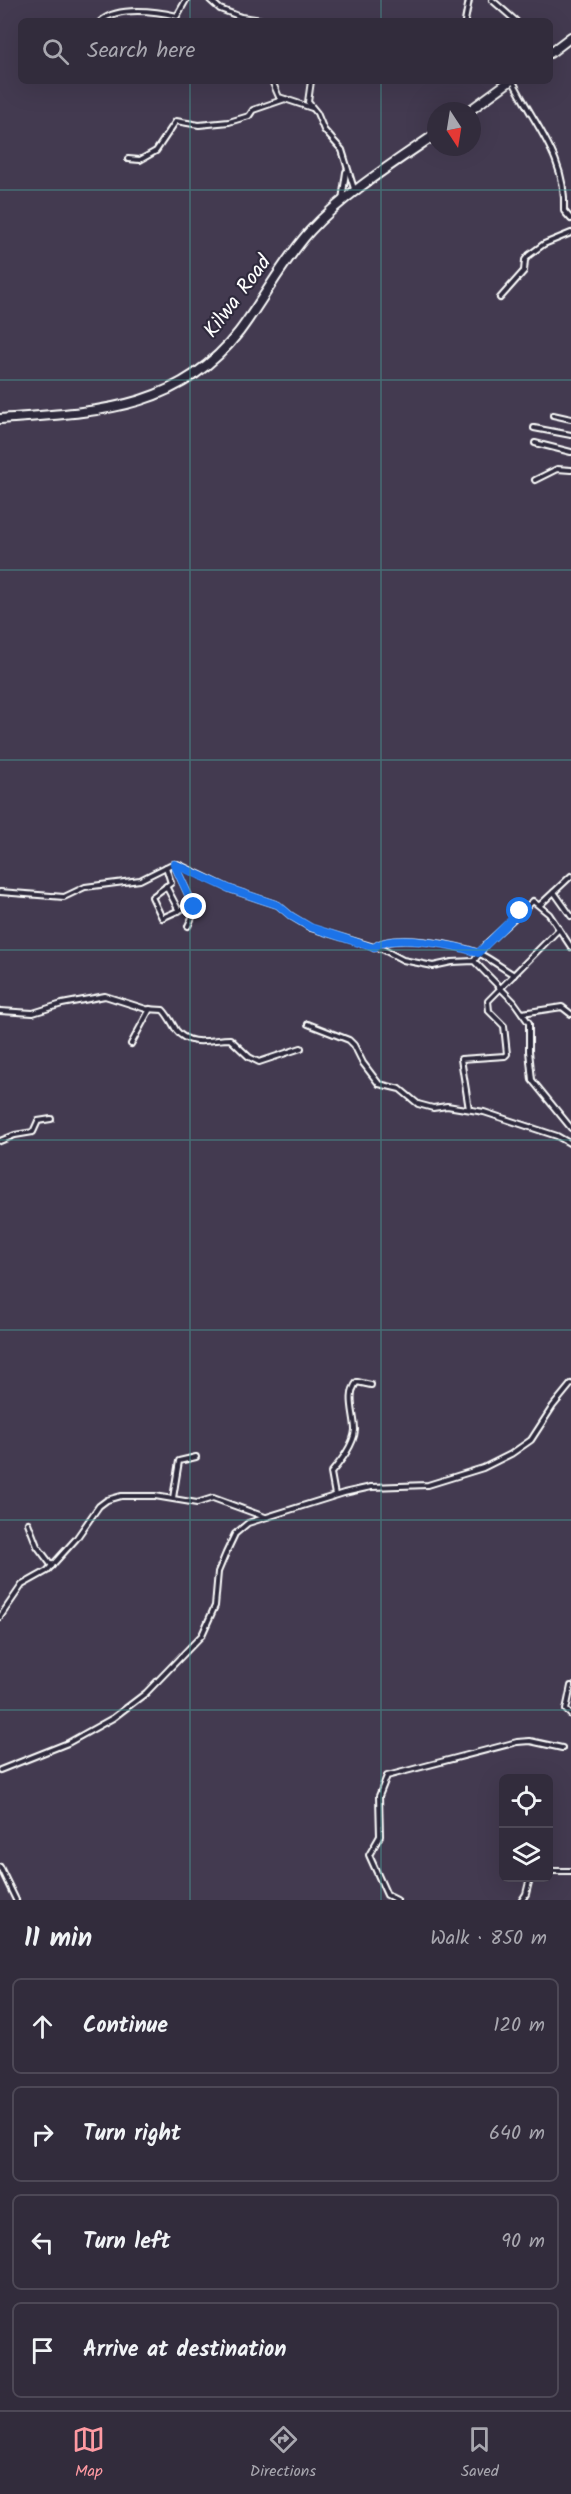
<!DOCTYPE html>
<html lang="en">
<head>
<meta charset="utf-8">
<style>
  body { margin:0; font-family:Kalam,sans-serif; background:#3d3847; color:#f1f3f6 }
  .controls { position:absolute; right:18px; bottom:18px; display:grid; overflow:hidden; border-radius:9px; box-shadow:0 6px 24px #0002 }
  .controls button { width:54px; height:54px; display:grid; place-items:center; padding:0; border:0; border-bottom:2px solid #4d4856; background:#322c3c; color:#f1f3f6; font:30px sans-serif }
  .compass { position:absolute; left:427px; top:102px; width:54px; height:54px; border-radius:50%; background:#322c3c; box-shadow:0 6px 24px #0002; rotate:168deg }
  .stop { position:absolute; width:18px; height:18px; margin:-14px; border:4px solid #1a73e8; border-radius:50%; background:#fff }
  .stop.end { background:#1a73e8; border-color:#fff; box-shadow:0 2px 6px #0008 }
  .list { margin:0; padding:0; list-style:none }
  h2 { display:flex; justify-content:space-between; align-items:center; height:78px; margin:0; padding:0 24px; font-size:26px }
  h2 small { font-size:20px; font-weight:400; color:#a8a7af }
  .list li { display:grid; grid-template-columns:39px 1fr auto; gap:18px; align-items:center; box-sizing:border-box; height:96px; margin:0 12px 12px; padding:0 12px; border:2px solid #4d4856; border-radius:9px }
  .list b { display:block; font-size:22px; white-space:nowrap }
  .list em { font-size:20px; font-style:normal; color:#a8a7af }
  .icon { flex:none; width:33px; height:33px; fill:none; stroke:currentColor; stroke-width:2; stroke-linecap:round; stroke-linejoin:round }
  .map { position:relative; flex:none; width:571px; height:1900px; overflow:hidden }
  .search { position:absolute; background:#322c3c; box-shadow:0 6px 24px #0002; left:18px; right:18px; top:18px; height:66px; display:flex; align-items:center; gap:15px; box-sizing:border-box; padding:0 21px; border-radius:9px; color:#a8a7af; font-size:22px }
  .sheet { height:510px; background:#322c3c }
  nav { display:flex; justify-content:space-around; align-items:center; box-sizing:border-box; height:84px; border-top:2px solid #4d4856; background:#322c3c; font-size:16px; color:#a8a7af }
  nav a { display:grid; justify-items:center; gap:3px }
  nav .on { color:#ff9aa2 }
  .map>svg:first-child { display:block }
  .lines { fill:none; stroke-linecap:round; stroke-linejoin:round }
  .street-casing { stroke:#fff; stroke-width:8 }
  .highway-casing { stroke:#fff; stroke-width:12 }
  .street { stroke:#2f2a3d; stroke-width:4 }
  .highway { stroke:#2f2a3d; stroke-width:8 }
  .route { stroke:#1a73e8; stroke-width:8 }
  .grid { fill:none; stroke:#4b9892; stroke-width:1.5; stroke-opacity:0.55 }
  .labels { text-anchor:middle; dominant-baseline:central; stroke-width:4.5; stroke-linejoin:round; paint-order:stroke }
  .street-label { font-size:21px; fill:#fff; stroke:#2f2a3d }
</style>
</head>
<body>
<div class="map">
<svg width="571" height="1900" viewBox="0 0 571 1900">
  <rect width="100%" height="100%" fill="#433a50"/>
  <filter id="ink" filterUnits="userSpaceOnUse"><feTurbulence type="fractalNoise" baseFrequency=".0167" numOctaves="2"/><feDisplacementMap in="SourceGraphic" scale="12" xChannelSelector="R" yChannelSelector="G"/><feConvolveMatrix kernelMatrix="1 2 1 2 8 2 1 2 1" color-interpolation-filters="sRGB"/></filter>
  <g filter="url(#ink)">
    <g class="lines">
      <g class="street-casing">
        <g id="street">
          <polyline points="210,0 220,9 241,17 269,21"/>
          <polyline points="492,0 516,21"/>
          <path d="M101,21C118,6 156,11 177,16L186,0"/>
          <polyline points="465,21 469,0"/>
          <polyline points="272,81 279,97 312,108"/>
          <polyline points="311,81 308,102 317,113 324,130 342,150 355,192"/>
          <path d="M513,81C534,125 567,158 564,211L571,219"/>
          <polyline points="128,159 140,160 156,151 176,121 199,125 229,122 249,116 253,110 285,99"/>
          <polyline points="342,200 346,172"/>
          <polyline points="500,298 524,271 525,260 529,255 544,244 571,233"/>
          <polyline points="553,415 571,419"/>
          <polyline points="534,428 571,435"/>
          <polyline points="535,443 571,452"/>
          <polyline points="535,480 557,469 571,470"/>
          <polyline points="174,864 194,907 195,911 188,926"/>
          <polyline points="166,867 171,883 152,897 162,918 193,904"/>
          <polyline points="166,886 179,911"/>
          <polyline points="0,892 64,897 85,887 140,880 170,865 178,864 230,889 278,905 291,916 311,928 384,950 403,960 433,966 452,962 474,961 514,1002 529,1023 529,1051 532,1080 571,1128"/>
          <polyline points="554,892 571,916"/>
          <polyline points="540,905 571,876"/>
          <path d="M374,948C388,932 460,945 478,953C491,959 502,968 514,975"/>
          <polyline points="474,961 486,944 533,901 549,914 571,947"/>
          <path d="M0,1011L33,1013L62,1004L105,996L146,1009L163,1010C168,1015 172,1023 176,1030C190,1048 211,1039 230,1039L249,1057L259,1062L301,1048"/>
          <polyline points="522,1013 562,1007 571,1014"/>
          <polyline points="308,1024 349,1040 354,1045 363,1063 379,1084 400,1089 418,1104 433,1108 447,1106 484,1112 557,1136 571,1144"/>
          <polyline points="131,1044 150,1009"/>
          <polyline points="469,1109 461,1059 505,1056 507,1054 504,1026 489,1011 488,1001 559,929"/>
          <polyline points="0,1141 15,1135 33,1132 38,1121 51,1119"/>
          <path d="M335,1495L331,1473C340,1462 354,1445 355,1430C355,1415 346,1395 357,1382L371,1385"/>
          <polyline points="173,1498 179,1461 196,1457"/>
          <polyline points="28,1523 37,1546 52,1566"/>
          <polyline points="0,1617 22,1585 47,1571 76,1539 99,1506 107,1500 121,1496 155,1496 197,1503 213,1498 265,1517"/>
          <polyline points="571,1686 566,1710 571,1715"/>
          <polyline points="0,1770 68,1743 113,1718 146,1693 202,1635 215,1606 218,1572 226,1553 235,1534 248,1523 344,1493 371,1487 428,1485 483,1468 511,1454 531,1440 553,1406 571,1384"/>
          <polyline points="0,1867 16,1900"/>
          <polyline points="548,1871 571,1871"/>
          <polyline points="397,1900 387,1895 369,1855 380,1836 379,1796 387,1776 517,1742 530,1741 562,1748"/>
          <polyline points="522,1900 526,1894 530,1878"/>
        </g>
      </g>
      <g class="highway-casing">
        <g id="highway">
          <polyline points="550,53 571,37"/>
          <polyline points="469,111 510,81"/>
          <path d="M0,419C92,412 177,412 239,332C264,299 282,262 310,231C343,195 395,162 436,134"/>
        </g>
      </g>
      <use href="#street" class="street"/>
      <use href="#highway" class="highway"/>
    </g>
  </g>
  <g class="lines" filter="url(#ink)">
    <path class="route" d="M194,907L174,864L230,889L278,905L291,916L310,927L374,948C389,932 458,946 478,953L520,911"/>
  </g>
  <path class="grid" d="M190,0V21M381,0V21M190,81V1900M381,81V1900M0,190H571M0,380H571M0,570H571M0,760H571M0,950H571M0,1140H571M0,1330H571M0,1520H571M0,1710H571"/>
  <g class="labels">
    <g class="street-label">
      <text transform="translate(238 297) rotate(-53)">Kilwa Road</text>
    </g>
  </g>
</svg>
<div class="controls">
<button><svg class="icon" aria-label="locate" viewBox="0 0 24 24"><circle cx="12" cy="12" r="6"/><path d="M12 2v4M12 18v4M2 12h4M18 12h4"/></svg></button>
<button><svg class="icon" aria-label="layers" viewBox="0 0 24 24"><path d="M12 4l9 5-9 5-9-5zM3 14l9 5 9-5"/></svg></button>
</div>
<svg class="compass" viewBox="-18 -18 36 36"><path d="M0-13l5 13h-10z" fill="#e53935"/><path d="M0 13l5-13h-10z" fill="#a8a7af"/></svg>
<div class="stop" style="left:520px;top:911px"></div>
<div class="stop end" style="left:194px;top:907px"></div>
<div class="search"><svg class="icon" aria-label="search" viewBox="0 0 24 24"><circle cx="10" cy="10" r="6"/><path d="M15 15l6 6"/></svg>Search here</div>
</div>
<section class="sheet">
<h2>11 min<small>Walk · 850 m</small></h2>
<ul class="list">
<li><svg class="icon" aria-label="ahead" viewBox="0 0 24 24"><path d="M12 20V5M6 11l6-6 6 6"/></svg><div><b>Continue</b></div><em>120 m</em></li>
<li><svg class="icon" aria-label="right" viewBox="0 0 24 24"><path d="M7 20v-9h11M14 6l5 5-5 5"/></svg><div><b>Turn right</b></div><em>640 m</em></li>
<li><svg class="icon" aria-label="left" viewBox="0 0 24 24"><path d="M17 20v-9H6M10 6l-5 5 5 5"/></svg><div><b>Turn left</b></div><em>90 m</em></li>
<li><svg class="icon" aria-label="arrive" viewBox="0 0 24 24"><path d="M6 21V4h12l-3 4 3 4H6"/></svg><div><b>Arrive at destination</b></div></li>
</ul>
</section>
<nav>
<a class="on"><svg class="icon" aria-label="map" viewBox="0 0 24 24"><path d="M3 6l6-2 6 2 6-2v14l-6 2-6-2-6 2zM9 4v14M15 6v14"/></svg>Map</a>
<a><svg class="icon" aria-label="directions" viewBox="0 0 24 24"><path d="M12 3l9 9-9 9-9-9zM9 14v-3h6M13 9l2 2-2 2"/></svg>Directions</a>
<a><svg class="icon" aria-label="saved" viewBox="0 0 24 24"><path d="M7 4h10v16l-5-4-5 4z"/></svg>Saved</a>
</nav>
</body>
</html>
